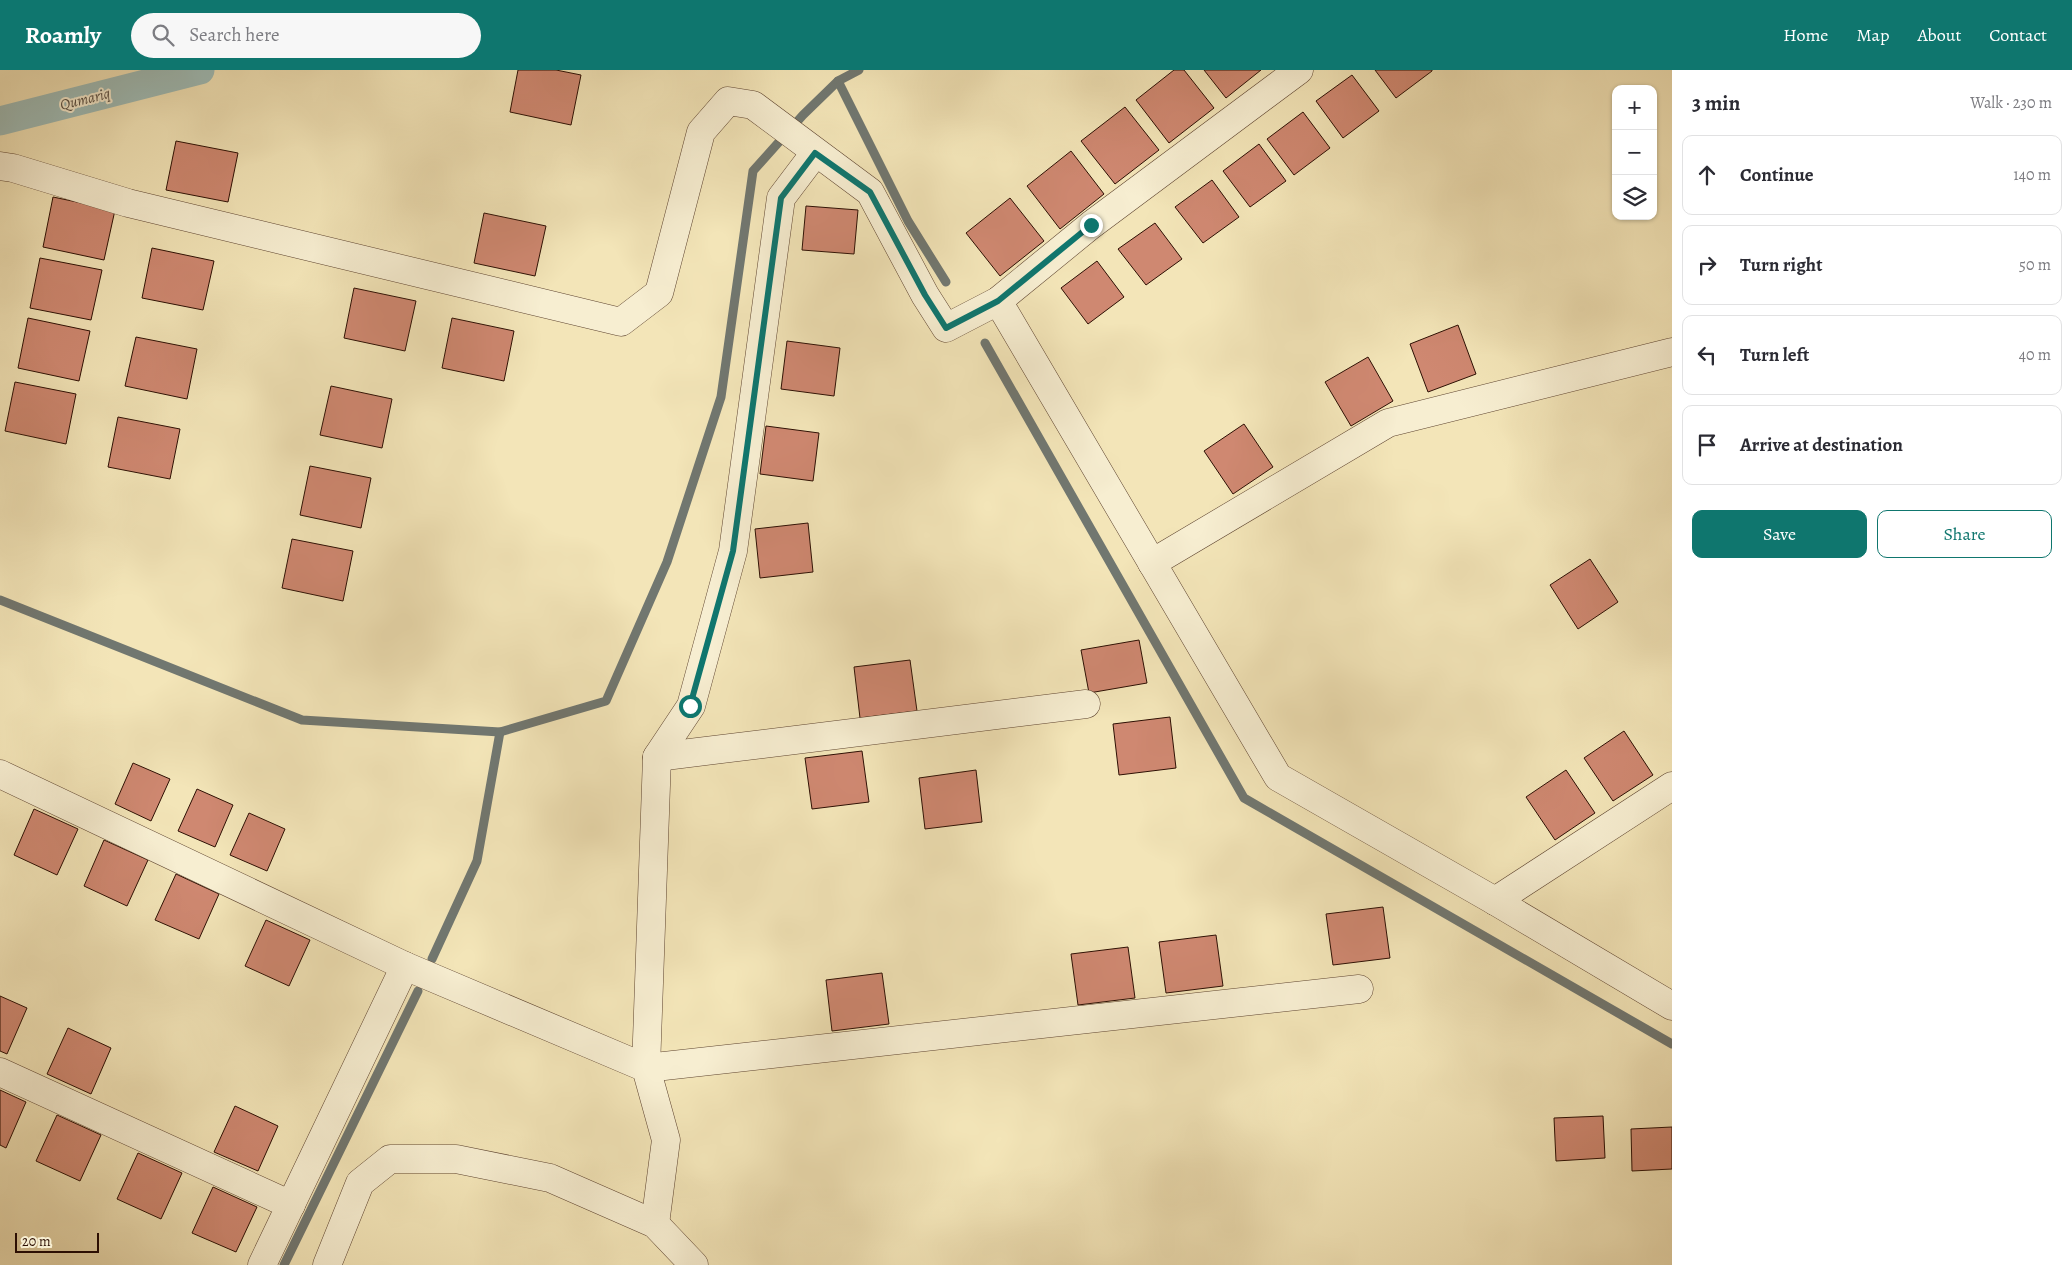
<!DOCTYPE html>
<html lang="en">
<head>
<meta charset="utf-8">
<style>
  body { margin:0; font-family:Alegreya,serif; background:#f7f7f7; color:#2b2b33 }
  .controls { position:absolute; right:15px; top:15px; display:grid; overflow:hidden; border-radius:10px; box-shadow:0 1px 4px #0004 }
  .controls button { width:45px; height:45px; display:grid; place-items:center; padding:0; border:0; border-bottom:1px solid #e1e1e2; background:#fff; color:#2b2b33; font:25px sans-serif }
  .scale { position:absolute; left:15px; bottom:12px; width:84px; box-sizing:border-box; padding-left:5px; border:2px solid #2d0f03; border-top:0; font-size:14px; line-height:18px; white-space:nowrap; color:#2d0f03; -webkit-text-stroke:4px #f7eed1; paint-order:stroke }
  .stop { position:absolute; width:15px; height:15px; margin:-11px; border:4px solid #0f766e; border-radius:50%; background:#fff }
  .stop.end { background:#0f766e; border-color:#fff; box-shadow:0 1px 5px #0008 }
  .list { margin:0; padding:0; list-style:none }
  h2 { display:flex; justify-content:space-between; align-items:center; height:65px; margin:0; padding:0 20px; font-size:21px }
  h2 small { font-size:16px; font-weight:400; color:#7c7c81 }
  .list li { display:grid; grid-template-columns:32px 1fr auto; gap:15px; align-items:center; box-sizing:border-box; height:80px; margin:0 10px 10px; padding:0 10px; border:1px solid #e1e1e2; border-radius:10px }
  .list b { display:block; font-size:19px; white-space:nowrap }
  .list em { font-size:16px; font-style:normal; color:#7c7c81 }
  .actions { display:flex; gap:10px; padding:15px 20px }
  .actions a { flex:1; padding:11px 0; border:1px solid #0f766e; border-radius:10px; text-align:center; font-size:18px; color:#0f766e }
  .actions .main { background:#0f766e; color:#fff }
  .icon { flex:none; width:28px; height:28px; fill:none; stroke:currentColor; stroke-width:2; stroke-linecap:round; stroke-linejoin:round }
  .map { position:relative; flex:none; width:1672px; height:1195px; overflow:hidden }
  header { display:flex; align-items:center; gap:30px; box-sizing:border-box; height:70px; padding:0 25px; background:#0f766e; color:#fff }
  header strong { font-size:24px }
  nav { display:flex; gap:28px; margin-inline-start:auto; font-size:18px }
  .search { width:350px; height:45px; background:#f7f7f7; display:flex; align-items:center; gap:12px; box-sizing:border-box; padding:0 18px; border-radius:28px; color:#7c7c81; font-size:19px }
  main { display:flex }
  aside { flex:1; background:#fff }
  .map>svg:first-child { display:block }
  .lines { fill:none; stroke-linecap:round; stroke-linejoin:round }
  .stream { stroke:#717770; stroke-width:9 }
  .canal { stroke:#9fbdb8; stroke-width:29 }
  .building { fill:#cf8871; stroke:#2d0f03 }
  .street-casing { stroke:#5e4430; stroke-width:29 }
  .street { stroke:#f7eed1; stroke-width:28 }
  .route { stroke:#0f766e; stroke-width:6 }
  .labels { text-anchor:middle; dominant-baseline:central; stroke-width:4; stroke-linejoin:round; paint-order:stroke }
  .water-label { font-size:15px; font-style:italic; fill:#554c42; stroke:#f7eed1 }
</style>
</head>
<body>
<header>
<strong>Roamly</strong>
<div class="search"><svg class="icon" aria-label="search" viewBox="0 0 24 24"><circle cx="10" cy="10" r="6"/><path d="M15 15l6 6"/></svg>Search here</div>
<nav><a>Home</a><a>Map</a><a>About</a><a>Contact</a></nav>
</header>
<main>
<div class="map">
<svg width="1672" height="1195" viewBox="0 0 1672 1195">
  <rect width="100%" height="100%" fill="#f3e5b8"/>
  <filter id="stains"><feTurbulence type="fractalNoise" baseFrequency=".004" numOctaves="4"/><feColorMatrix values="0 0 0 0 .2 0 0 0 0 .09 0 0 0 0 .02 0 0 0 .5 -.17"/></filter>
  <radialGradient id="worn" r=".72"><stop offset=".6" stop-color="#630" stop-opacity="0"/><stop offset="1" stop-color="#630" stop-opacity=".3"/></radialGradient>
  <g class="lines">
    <g class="stream">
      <polyline points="838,11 908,151 946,212"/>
      <polyline points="985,273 1244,728 1672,974"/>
      <polyline points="0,530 302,650 500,662 606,631 667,492 721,327 753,101 803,45 838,11 859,0"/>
      <polyline points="432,889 477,791 500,662"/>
      <polyline points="284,1195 418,921"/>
    </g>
    <polyline class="canal" points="0,51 200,0"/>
  </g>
  <g class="building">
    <polygon points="518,0 556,0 581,5 571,55 510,42"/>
    <polygon points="1174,0 1184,0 1214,38 1169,73 1136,30"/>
    <polygon points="1204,0 1261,0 1226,28"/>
    <polygon points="1375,0 1432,0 1432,1 1396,28"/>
    <polygon points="1352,5 1379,41 1343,68 1316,31"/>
    <polygon points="1125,37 1159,80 1115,114 1081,71"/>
    <polygon points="1303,42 1330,78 1294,105 1267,69"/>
    <polygon points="176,71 238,83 228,132 166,120"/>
    <polygon points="1259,74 1286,111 1250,137 1223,101"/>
    <polygon points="1071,81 1104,124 1060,159 1027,116"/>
    <polygon points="1212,110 1239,147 1203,173 1175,137"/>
    <polygon points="53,127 115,140 104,190 43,177"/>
    <polygon points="1010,128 1044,171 1000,206 966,163"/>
    <polygon points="806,136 858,140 854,184 802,180"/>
    <polygon points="484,143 546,156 535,206 474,193"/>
    <polygon points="1155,153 1182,189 1146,215 1118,179"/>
    <polygon points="152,178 214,191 203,240 142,228"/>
    <polygon points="40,188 102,200 91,250 30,238"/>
    <polygon points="1097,191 1124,227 1088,254 1061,218"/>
    <polygon points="354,218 416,231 405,281 344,268"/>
    <polygon points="28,248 90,261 79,311 18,298"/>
    <polygon points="452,248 514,261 504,311 442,298"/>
    <polygon points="1458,255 1476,304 1428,322 1410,274"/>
    <polygon points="136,267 197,279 187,329 125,316"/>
    <polygon points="787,271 840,278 834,326 781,319"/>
    <polygon points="1368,287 1393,331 1351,356 1325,312"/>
    <polygon points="15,312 76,324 66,374 5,361"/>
    <polygon points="331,316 392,329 382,378 320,365"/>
    <polygon points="118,347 180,359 170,409 108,397"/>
    <polygon points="1244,354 1273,397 1233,424 1204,381"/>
    <polygon points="766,356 819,363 813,411 760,404"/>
    <polygon points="310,396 371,408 361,458 300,445"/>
    <polygon points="808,453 813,502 760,508 755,459"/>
    <polygon points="292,469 353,481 343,531 282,518"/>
    <polygon points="1590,489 1618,532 1578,559 1550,515"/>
    <polygon points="1139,570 1147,613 1089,623 1081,580"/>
    <polygon points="910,590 917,641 860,648 854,597"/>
    <polygon points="1170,647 1176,698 1119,705 1113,654"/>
    <polygon points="1624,661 1653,705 1613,731 1584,688"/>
    <polygon points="862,681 869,732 812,739 805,688"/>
    <polygon points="133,693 170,709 151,751 115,734"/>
    <polygon points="976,700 982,752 925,759 919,708"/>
    <polygon points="1566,700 1595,743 1555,770 1526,727"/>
    <polygon points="197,719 233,735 215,777 178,761"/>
    <polygon points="34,739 78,759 57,805 14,785"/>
    <polygon points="249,743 285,759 267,801 230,785"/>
    <polygon points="104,770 148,790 127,836 84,816"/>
    <polygon points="176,804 219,824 199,869 155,850"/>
    <polygon points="1383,837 1390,888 1333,895 1326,844"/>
    <polygon points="266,850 310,870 289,916 245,896"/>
    <polygon points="1216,865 1223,916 1166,923 1159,872"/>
    <polygon points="1128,877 1135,928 1078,935 1071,884"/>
    <polygon points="882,903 889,954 832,961 826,910"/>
    <polygon points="0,926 27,938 7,984 0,981"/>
    <polygon points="68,958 111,978 91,1024 47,1004"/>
    <polygon points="0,1020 26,1032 6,1078 0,1075"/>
    <polygon points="235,1036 278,1056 258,1101 214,1082"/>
    <polygon points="57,1045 101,1065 80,1111 36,1091"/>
    <polygon points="1603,1046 1605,1088 1556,1091 1554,1048"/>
    <polygon points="1672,1057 1672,1099 1632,1101 1631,1059"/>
    <polygon points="138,1083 182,1103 161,1149 117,1129"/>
    <polygon points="213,1117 257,1137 236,1182 192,1163"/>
  </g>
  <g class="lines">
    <g class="street-casing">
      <g id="street">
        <polyline points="815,83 781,128 733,481 691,636 657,687 646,998 1359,919"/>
        <polyline points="0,96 13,98 128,133 621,252 659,223 701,62 728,31 753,35 870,122 925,225 946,258 998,231 1091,155 1299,0"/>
        <polyline points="998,231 1278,707 1495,831 1672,936"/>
        <polyline points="1152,493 1388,353 1672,282"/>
        <polyline points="657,687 1086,634"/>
        <polyline points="0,704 405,896 646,998 666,1070 655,1154"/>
        <polyline points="1495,831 1672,716"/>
        <polyline points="0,1002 291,1135"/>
        <polyline points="262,1195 405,896"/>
        <polyline points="327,1195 360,1113 390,1089 456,1089 550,1108 655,1154 694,1195"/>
      </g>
    </g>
    <use href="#street" class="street"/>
  </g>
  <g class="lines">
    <polyline class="route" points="690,636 733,481 781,128 815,83 870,122 925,225 946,258 998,231 1091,155"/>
  </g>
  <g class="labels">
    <g class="water-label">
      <text transform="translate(85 29) rotate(-14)">Qumariq</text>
    </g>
  </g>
  <rect width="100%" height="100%" filter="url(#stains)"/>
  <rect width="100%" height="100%" fill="url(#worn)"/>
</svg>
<div class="controls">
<button>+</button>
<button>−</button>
<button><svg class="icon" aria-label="layers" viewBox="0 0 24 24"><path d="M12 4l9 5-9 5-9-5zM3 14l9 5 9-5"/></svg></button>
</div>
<div class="scale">20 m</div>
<div class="stop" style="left:690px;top:636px"></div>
<div class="stop end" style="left:1091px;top:155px"></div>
</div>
<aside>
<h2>3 min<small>Walk · 230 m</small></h2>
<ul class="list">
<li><svg class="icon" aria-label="ahead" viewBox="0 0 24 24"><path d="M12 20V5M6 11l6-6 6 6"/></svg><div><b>Continue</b></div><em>140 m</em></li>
<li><svg class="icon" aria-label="right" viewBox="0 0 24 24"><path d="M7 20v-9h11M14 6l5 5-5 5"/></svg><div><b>Turn right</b></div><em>50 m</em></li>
<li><svg class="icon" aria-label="left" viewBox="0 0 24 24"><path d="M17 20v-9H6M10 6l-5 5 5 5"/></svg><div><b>Turn left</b></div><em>40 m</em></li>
<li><svg class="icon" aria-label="arrive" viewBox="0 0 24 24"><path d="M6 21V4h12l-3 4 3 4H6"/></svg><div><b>Arrive at destination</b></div></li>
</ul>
<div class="actions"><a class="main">Save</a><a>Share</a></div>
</aside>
</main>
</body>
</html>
